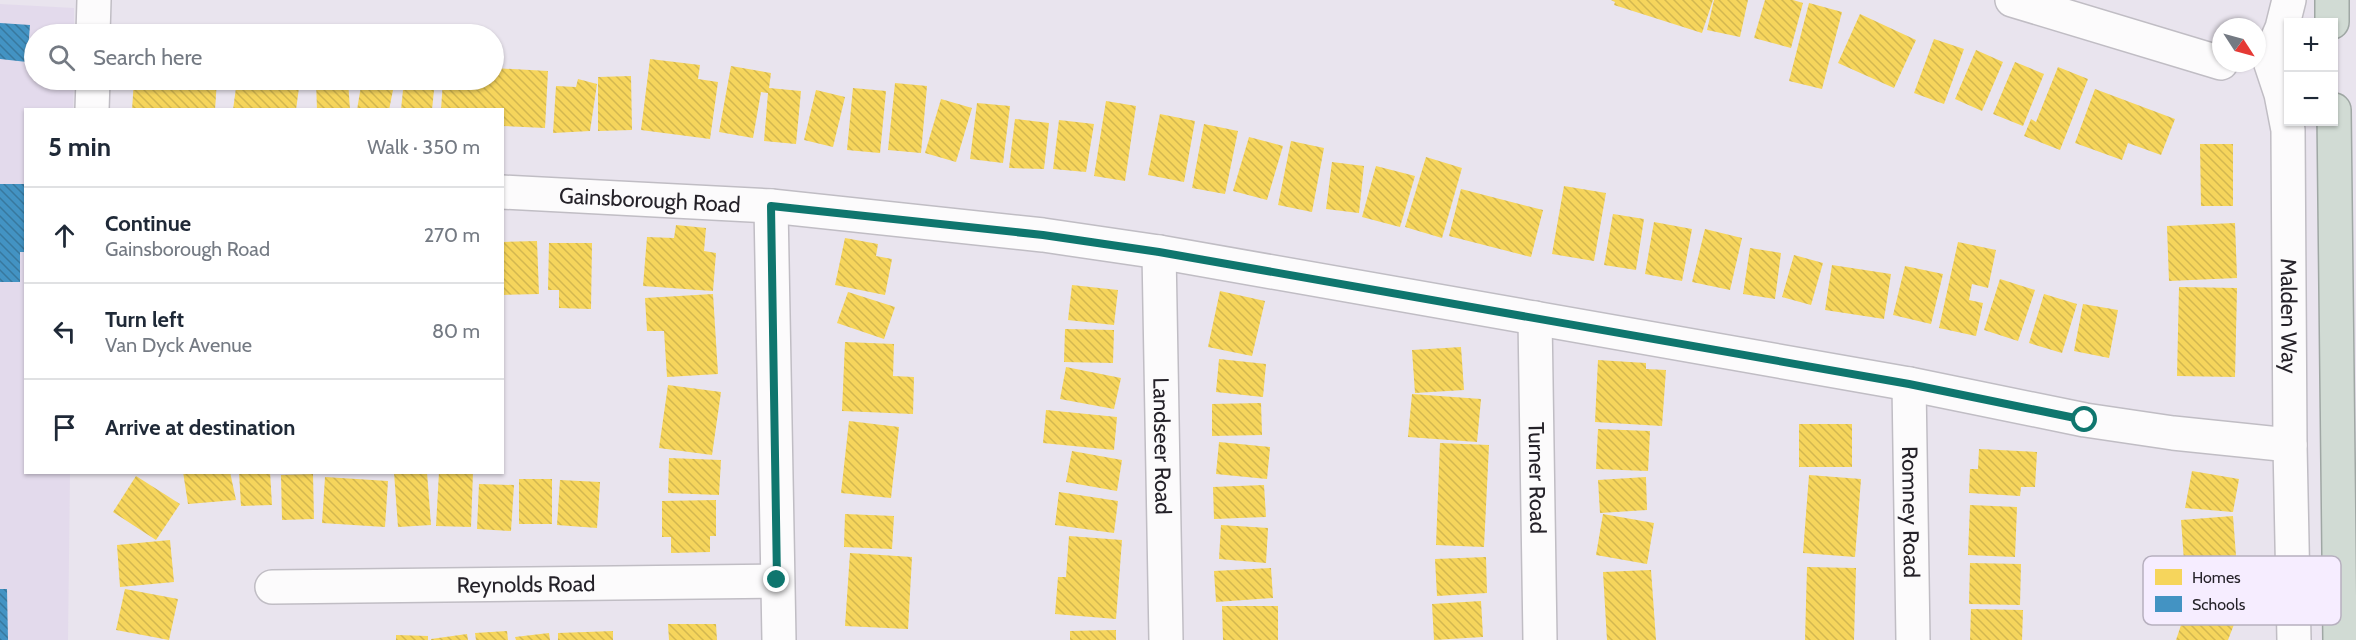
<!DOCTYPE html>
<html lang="en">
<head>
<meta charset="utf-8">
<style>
  body { margin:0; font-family:Cabin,sans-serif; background:#f2f2f3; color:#1f2937 }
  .controls { position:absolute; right:18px; top:18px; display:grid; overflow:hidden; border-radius:0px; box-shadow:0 2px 4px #0004 }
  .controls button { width:54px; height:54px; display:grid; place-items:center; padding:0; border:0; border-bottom:2px solid #e0e1e3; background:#fff; color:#1f2937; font:30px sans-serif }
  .compass { position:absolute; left:2212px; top:18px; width:54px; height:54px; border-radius:50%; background:#fff; box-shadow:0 2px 4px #0004; rotate:126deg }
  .stop { position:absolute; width:18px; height:18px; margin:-14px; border:4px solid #0f766e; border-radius:50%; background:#fff }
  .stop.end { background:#0f766e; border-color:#fff; box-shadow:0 2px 6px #0008 }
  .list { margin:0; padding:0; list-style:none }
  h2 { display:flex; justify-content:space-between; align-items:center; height:78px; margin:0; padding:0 24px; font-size:26px }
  h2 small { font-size:20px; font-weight:400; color:#747a83 }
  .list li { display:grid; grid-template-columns:39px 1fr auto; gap:18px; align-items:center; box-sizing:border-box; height:96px; padding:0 24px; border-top:2px solid #e0e1e3 }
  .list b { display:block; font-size:22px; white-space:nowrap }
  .list p { margin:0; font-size:20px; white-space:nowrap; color:#747a83 }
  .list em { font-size:20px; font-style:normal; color:#747a83 }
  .icon { flex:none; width:33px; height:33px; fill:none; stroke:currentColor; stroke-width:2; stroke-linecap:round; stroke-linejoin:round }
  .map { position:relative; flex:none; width:2356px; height:640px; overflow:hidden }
  .search { position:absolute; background:#fff; box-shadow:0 2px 4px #0004; left:24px; top:24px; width:480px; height:66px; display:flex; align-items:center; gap:15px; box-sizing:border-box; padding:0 21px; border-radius:33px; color:#747a83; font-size:22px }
  .panel { position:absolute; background:#fff; box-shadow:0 2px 4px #0004; left:24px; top:108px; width:480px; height:366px; border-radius:0px }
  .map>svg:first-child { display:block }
  .built { fill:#e3daec }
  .homes { fill:url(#homes-back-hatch) }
  .schools { fill:url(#schools-back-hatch) }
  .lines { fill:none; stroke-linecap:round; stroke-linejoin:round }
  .minor-casing { stroke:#c0bdc4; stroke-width:36 }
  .highway-casing { stroke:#9fa7a4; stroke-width:36 }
  .minor { stroke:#fcfbfc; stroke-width:33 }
  .highway { stroke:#d1dbd4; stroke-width:33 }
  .route { stroke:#0f766e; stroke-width:8 }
  .labels { text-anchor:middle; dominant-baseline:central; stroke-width:6; stroke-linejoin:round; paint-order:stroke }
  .street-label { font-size:22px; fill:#252229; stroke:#f6edff }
  .key { fill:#f6edff; stroke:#b7b0bf; stroke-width:1.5 }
  .key-label { font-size:16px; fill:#252229 }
</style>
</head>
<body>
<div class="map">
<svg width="2356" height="640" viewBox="0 0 2356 640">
  <defs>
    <pattern id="homes-back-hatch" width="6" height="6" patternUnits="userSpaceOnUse" patternTransform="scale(1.5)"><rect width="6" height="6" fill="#f6d55c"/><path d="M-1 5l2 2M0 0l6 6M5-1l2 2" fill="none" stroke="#d3b750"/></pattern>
    <pattern id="schools-back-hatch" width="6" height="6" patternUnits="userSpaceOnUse" patternTransform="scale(1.5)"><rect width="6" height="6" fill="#4393c3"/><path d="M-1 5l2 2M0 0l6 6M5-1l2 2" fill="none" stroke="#38789e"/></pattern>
  </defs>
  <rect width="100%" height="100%" fill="#e9e4ee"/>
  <polygon class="built" points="0,4 74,8 74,34 34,34 34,80 74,80 73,109 26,110 26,472 70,473 68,640 0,640"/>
  <g class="homes">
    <polygon points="1611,0 1713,0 1702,33 1614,5 1615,2"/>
    <polygon points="1714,0 1748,0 1740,37 1707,30"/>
    <polygon points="1765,0 1793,0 1803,3 1791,48 1754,38"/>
    <polygon points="1809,3 1842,12 1822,89 1789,81"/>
    <polygon points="1860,14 1916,40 1894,88 1838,63"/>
    <polygon points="1934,39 1964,49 1944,104 1914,93"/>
    <polygon points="1976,50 2003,62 1982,111 1955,99"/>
    <polygon points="650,59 700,65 698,79 718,82 710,139 641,130"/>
    <polygon points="2015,62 2044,74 2023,126 1993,114"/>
    <polygon points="731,66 771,73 769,88 801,91 796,144 764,141 768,93 761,92 753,138 719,132"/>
    <polygon points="2058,67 2088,79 2060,150 2024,136 2031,119 2036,122"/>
    <polygon points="494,68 548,71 545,128 502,126 502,110 441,110 443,80 494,80"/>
    <polygon points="631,76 632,130 598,131 598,77"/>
    <polygon points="578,79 597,84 590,131 553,133 556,86 576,87"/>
    <polygon points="134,80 217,80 215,110 132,110"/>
    <polygon points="237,80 300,80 296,110 233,110"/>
    <polygon points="316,80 348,80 350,110 317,110"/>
    <polygon points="362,80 395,80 389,110 357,110"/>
    <polygon points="404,80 435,80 432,110 401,110"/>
    <polygon points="895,83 927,86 921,153 888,150"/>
    <polygon points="853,88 886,91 880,153 847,150"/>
    <polygon points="2095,89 2175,119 2161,155 2128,143 2122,160 2075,143"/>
    <polygon points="816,90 845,97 833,147 804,140"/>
    <polygon points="941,99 972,108 956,162 925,153"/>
    <polygon points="1106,101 1136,106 1125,181 1094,176"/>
    <polygon points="977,103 1010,106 1003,163 970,159"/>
    <polygon points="1160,114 1195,121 1184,182 1148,175"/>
    <polygon points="1015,119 1049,123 1044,169 1009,168"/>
    <polygon points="1059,120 1094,124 1086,172 1053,169"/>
    <polygon points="1204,124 1238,131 1225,194 1192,188"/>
    <polygon points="1249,137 1283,146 1267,200 1233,191"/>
    <polygon points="1291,141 1324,148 1312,212 1278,205"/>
    <polygon points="2200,144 2233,144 2233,206 2201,206"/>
    <polygon points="1426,157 1462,168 1442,238 1405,227"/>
    <polygon points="1332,162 1364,166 1359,213 1326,209"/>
    <polygon points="1376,166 1415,176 1400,227 1362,217"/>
    <polygon points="1564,186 1606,193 1594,261 1552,254"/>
    <polygon points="1461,189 1543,210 1531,257 1449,236"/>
    <polygon points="1613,214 1644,219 1636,270 1604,265"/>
    <polygon points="1654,222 1692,229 1682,281 1645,274"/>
    <polygon points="2235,223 2237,278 2169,281 2167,226"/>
    <polygon points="676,225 706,228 704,251 716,253 713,291 643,286 647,237 674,238"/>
    <polygon points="1705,229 1742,238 1730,290 1692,282"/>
    <polygon points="845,238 878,244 876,256 892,259 885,295 835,285"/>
    <polygon points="537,241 539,294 502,295 502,242"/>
    <polygon points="1958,242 1996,250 1988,288 1972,284 1969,300 1983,303 1976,336 1939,328"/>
    <polygon points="549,243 592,243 591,309 559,308 559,290 548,290"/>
    <polygon points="1750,248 1781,253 1775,299 1743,294"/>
    <polygon points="1794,255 1823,263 1811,305 1782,297"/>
    <polygon points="1832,265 1891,274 1884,319 1825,310"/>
    <polygon points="1905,266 1943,274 1931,324 1893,315"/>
    <polygon points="2000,279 2035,290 2018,341 1984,330"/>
    <polygon points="1072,285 1118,290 1114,325 1068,320"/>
    <polygon points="2179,287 2237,288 2235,377 2177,376"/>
    <polygon points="1220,291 1265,301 1252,356 1208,347"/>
    <polygon points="848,292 895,307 884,339 837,323"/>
    <polygon points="713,294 718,374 667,377 664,331 647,331 645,298"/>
    <polygon points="2044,294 2077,304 2062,353 2029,343"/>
    <polygon points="2083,304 2118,310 2109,358 2074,351"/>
    <polygon points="1065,329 1114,330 1113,363 1064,362"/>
    <polygon points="845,342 894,344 893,376 914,377 913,414 842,411"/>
    <polygon points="1461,347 1464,390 1415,393 1412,350"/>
    <polygon points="1219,359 1266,364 1263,397 1216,392"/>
    <polygon points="1598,360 1646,363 1646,369 1666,370 1662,426 1595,422"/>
    <polygon points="1066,367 1121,378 1114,409 1060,399"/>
    <polygon points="668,385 721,392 712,455 659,448"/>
    <polygon points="1412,394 1481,399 1477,442 1408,437"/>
    <polygon points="1261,403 1262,435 1212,436 1212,404"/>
    <polygon points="1046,410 1117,417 1114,450 1043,443"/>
    <polygon points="849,421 899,427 891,498 841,493"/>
    <rect x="1799" y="424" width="53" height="43"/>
    <polygon points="1598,429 1650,431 1648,471 1596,469"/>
    <polygon points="1219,442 1270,447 1267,479 1216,474"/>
    <polygon points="1440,443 1489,445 1484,547 1436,545"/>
    <polygon points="1979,449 2037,452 2035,487 2021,487 2020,496 1969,493 1970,469 1978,469"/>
    <polygon points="1072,451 1122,460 1117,491 1066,482"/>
    <polygon points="669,458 721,460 719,495 668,493"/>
    <polygon points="2192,471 2239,479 2233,512 2185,508"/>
    <polygon points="183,472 230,472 236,500 188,504"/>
    <polygon points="239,472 270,472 272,505 241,506"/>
    <polygon points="394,472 427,472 431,525 398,527"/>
    <polygon points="439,472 473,472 471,527 436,526"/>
    <polygon points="313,474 314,519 282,520 281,475"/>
    <polygon points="1809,475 1861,479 1855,557 1803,553"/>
    <polygon points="136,476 180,504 156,540 113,512"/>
    <polygon points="325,477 388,481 385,527 322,523"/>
    <polygon points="1646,477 1647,510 1600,513 1598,480"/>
    <rect x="519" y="479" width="33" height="45"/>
    <polygon points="560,480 600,482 597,528 557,525"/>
    <polygon points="479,484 514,485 511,531 477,529"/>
    <polygon points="1264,485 1266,517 1214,519 1213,487"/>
    <polygon points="1059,492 1118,501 1114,533 1055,525"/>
    <polygon points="716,500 716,536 710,536 710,552 671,553 671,537 662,537 662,501"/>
    <polygon points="1970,505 2017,507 2015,557 1968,555"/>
    <polygon points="845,514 894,516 892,549 844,547"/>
    <polygon points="1603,514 1654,523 1647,564 1596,555"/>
    <polygon points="2233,516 2236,556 2184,561 2181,520"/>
    <polygon points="1221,525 1268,528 1266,563 1219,559"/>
    <polygon points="1069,536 1122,540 1116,619 1055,614 1058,577 1066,577"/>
    <polygon points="170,540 174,582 120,587 117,545"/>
    <polygon points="850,553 912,557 908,629 845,626"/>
    <polygon points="1486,557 1487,593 1437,596 1435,559"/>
    <polygon points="2184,561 2235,569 2229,609 2223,608 2238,614 2228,640 2176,640 2187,607 2213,616 2216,607 2178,602"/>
    <polygon points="1970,563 2021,564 2020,605 1969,604"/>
    <polygon points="1807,567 1856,568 1854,640 1805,640"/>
    <polygon points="1271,568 1273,598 1216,602 1214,571"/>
    <polygon points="1651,570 1656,640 1607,640 1603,572"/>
    <polygon points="125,589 178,599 169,640 116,630"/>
    <polygon points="1481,601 1483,637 1434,640 1432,604"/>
    <polygon points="1222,606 1278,606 1278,640 1223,640"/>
    <polygon points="1971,609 2023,610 2022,640 1970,640"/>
    <polygon points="668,624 716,624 717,640 669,640"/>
    <polygon points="1116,630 1116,640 1070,640 1070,631"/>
    <polygon points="507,631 508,640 476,640 475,633"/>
    <polygon points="613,631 613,640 558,640 558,633"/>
    <polygon points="549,633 550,640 516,640 515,637"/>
    <polygon points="467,634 468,640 431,640 431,639"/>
    <polygon points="396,635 428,636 428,640 396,640"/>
  </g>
  <g class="schools">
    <polygon points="0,23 30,25 27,62 0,59"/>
    <polygon points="0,184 26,184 26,252 20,252 20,282 0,282"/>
    <polygon points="0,589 7,589 8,640 0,640"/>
  </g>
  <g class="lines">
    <g class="minor-casing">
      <g id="minor">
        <polyline points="2012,0 2221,63"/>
        <path id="s1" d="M2289,0L2282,28L2269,58L2281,94L2288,130L2290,445L2294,640"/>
        <polyline points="93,34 94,0"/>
        <polyline points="92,110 93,80"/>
        <path id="s2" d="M502,192L771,206L1043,235L1159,252L1909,384L2085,420L2173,433L2290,445"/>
        <polyline points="771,206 779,640"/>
        <path id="s3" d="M1159,252L1166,640"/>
        <path id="s4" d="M1535,318L1540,640"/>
        <path id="s5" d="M1909,384L1913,640"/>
        <path id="s6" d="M272,587L777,581"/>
      </g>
    </g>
    <g class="highway-casing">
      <g id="highway">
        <polyline points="2332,0 2332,22"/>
        <polyline points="2334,110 2340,640"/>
      </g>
    </g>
    <use href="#minor" class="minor"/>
    <use href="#highway" class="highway"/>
  </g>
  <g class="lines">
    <polyline class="route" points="777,580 771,206 1043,235 1159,252 1909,384 2085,420"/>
  </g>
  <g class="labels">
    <g class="street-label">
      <text stroke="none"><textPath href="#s2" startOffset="148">Gainsborough Road</textPath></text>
      <text stroke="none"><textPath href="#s1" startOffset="322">Malden Way</textPath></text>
      <text stroke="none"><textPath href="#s3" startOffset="194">Landseer Road</textPath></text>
      <text stroke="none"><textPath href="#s4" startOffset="160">Turner Road</textPath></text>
      <text stroke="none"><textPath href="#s5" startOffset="128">Romney Road</textPath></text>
      <text stroke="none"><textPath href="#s6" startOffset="254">Reynolds Road</textPath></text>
    </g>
  </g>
  <rect x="2143" y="556" width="198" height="69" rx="9" class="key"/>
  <rect x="2155" y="569" width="27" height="16" fill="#f6d55c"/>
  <rect x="2155" y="596" width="27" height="16" fill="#4393c3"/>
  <g class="key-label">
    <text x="2192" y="583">Homes</text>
    <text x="2192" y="610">Schools</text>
  </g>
</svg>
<div class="controls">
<button>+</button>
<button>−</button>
</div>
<svg class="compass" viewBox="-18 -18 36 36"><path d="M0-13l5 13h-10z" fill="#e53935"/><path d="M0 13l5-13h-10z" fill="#747a83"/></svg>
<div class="stop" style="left:2085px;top:420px"></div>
<div class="stop end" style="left:777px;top:580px"></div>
<div class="search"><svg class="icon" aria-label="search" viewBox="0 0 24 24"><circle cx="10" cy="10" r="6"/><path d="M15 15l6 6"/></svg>Search here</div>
<section class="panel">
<h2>5 min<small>Walk · 350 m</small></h2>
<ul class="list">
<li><svg class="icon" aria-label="ahead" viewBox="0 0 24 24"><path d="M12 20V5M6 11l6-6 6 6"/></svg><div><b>Continue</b><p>Gainsborough Road</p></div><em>270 m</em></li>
<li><svg class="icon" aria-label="left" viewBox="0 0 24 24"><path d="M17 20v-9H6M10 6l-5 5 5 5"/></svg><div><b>Turn left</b><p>Van Dyck Avenue</p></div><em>80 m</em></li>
<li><svg class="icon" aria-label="arrive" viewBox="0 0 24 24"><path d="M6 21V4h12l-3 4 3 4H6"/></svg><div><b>Arrive at destination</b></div></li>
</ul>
</section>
</div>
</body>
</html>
